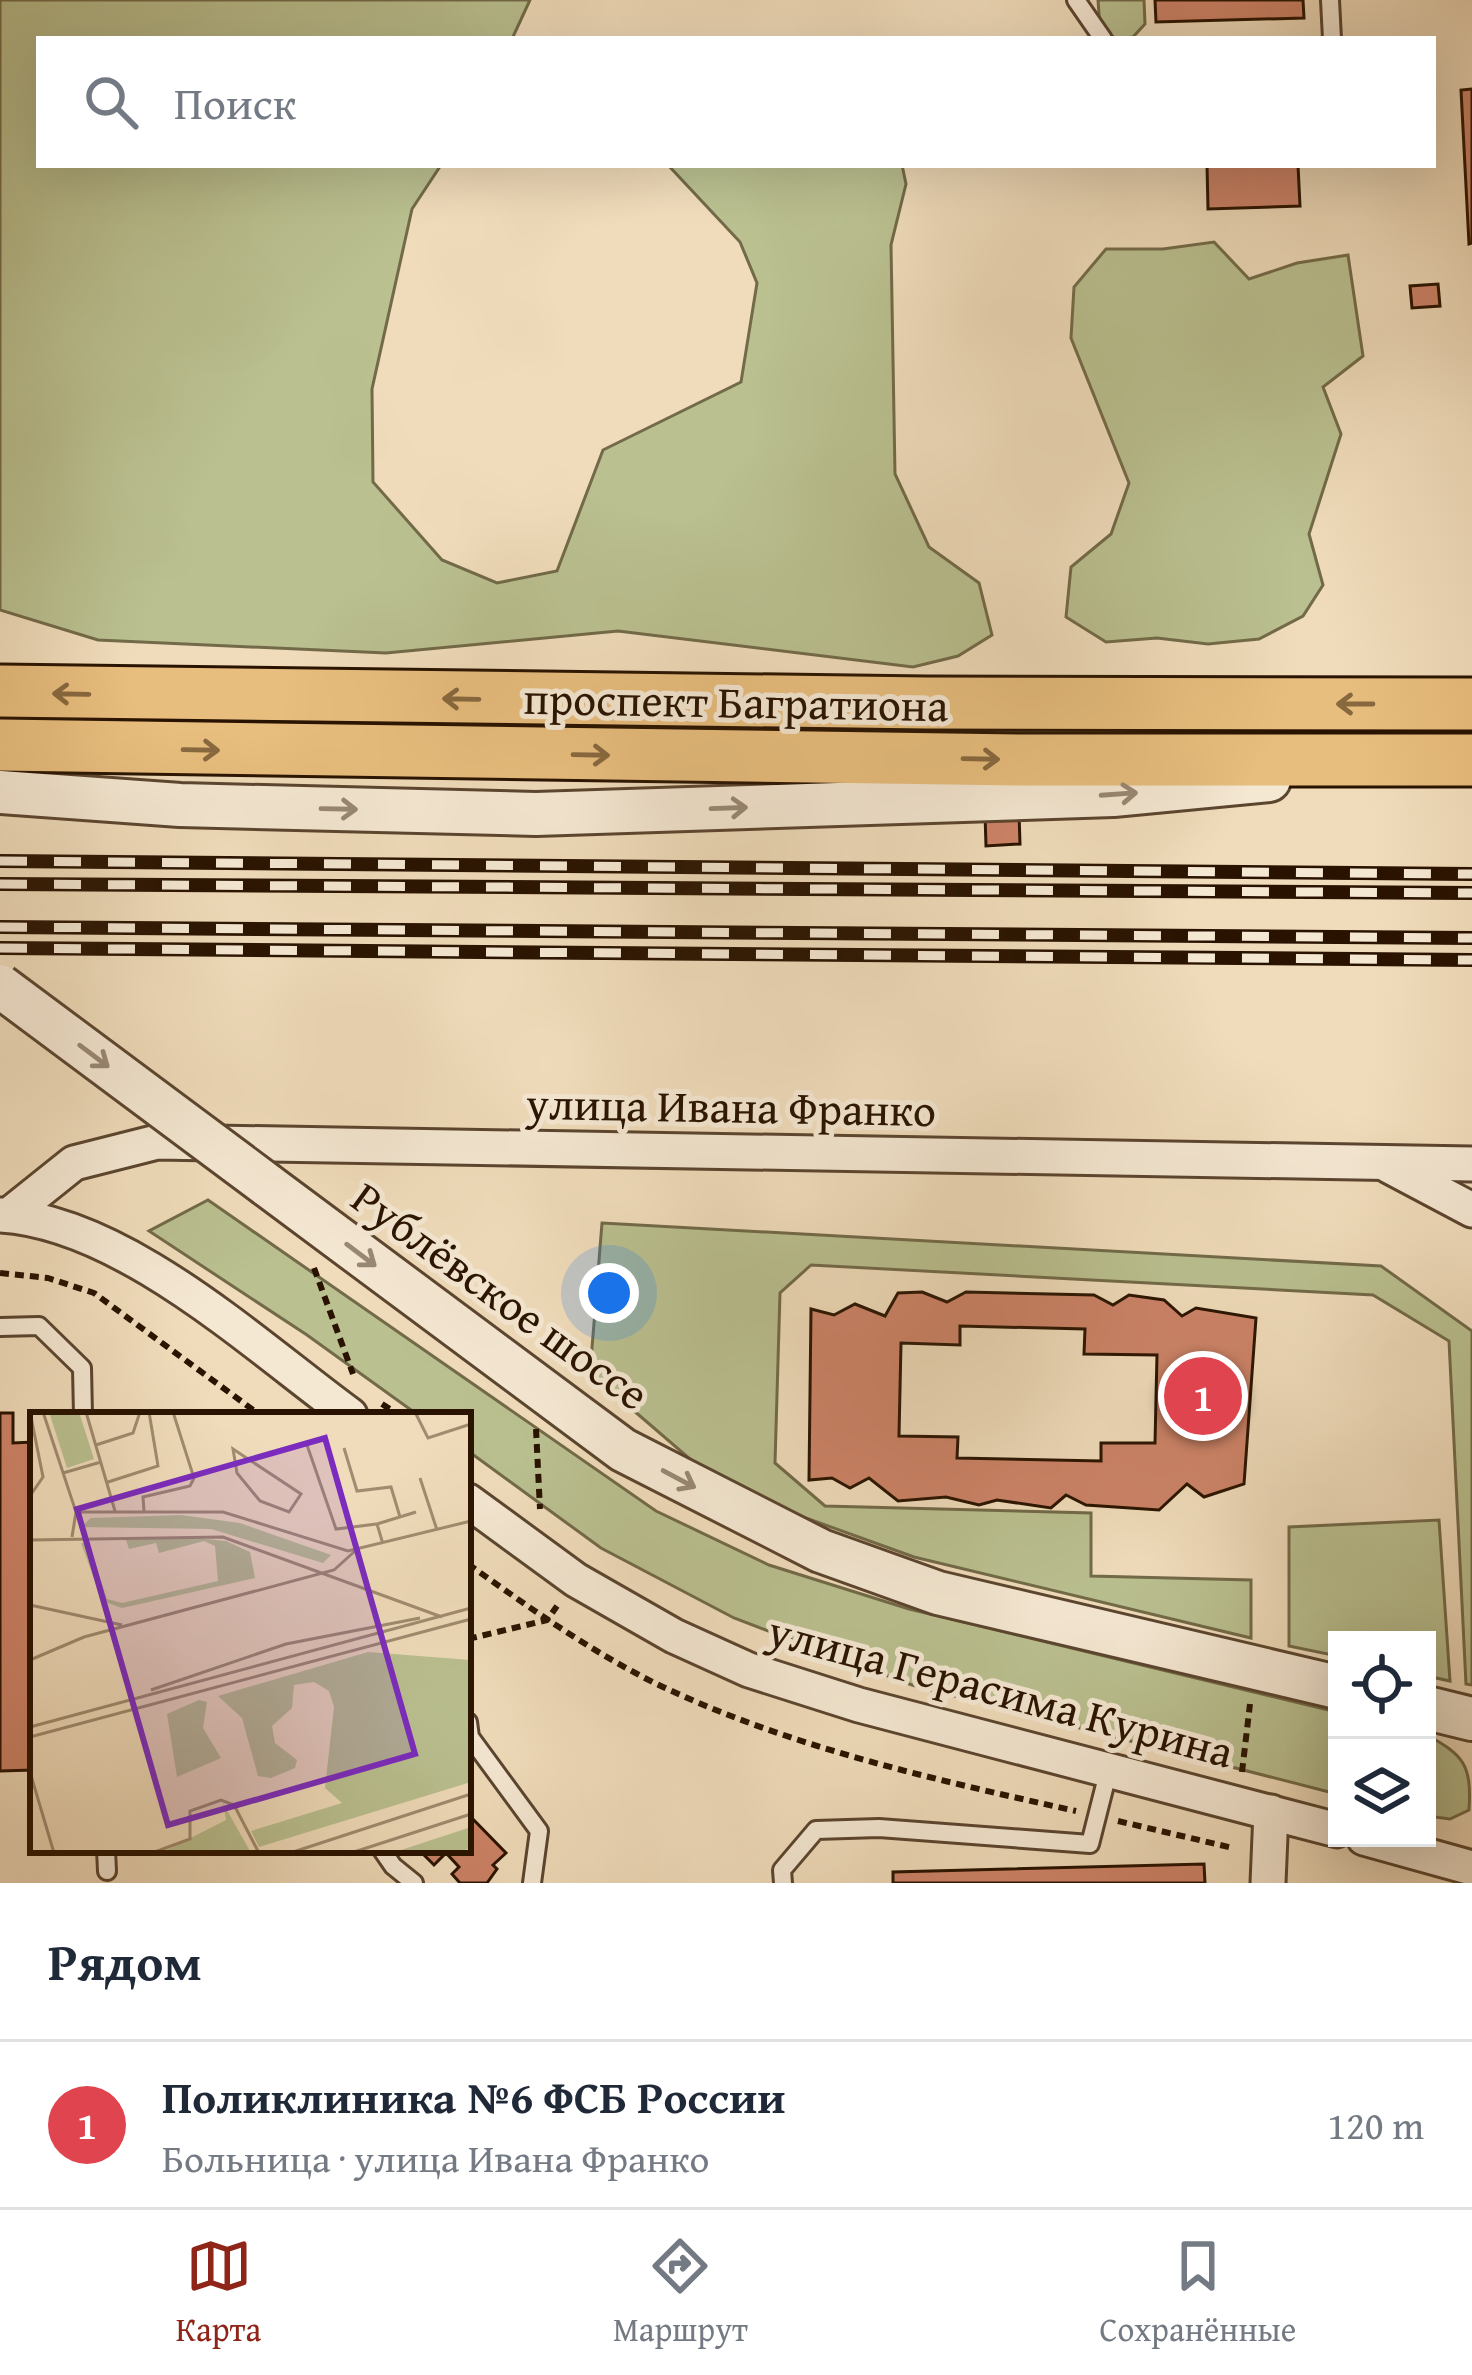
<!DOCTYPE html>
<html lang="ru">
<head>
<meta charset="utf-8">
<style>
  body { margin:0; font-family:"Gentium Book Plus",serif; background:#f6f6f7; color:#1f2937 }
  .controls { position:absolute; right:36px; bottom:36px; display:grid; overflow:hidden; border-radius:0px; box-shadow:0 12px 48px #0002 }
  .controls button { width:108px; height:108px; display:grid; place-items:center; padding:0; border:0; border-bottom:3px solid #e0e1e3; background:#fff; color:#1f2937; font:60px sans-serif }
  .you { position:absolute; left:609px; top:1293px; width:42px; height:42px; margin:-30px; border:9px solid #fff; border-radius:50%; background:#1a73e8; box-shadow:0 0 0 18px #1a73e833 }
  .badge { display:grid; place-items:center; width:78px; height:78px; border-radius:50%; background:#8f2418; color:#fff; font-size:39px; font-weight:700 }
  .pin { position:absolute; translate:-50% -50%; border:6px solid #fff; box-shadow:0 3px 12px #0006 }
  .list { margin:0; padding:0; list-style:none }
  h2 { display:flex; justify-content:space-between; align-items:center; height:156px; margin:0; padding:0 48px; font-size:51px }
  h2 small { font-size:39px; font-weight:400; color:#747a83 }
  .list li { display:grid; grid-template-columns:78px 1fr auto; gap:36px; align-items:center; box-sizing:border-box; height:168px; padding:0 48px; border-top:3px solid #e0e1e3 }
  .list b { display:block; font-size:45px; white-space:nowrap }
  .list p { margin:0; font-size:39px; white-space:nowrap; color:#747a83 }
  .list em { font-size:39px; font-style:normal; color:#747a83 }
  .icon { flex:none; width:66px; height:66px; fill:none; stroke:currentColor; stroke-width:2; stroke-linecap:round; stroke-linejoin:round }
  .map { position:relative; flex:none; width:1472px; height:1883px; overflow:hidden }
  .search { position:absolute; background:#fff; box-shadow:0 12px 48px #0002; left:36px; right:36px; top:36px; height:132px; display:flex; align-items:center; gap:30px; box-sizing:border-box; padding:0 42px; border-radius:0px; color:#747a83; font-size:45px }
  .sheet { height:324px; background:#fff }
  nav { display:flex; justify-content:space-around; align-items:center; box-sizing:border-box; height:168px; border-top:3px solid #e0e1e3; background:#fff; font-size:33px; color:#747a83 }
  nav a { display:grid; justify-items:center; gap:6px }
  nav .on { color:#8f2418 }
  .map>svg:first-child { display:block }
  .green { fill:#bac090; stroke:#726a48; stroke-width:3 }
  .building { fill:#cd8368; stroke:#291300; stroke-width:3; fill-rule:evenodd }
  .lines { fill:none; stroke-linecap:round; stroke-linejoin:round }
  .service-casing { stroke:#5b452f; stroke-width:22 }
  .minor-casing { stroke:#5b452f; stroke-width:39 }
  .tertiary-casing { stroke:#5b452f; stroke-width:48 }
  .primary-casing { stroke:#291300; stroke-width:57 }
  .path { stroke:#291300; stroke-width:6; stroke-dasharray:9 6; stroke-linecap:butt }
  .service { stroke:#f5e8d3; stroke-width:16 }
  .minor { stroke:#f5e8d3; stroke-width:33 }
  .tertiary { stroke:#f5e8d3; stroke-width:42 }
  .primary { stroke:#e8be7e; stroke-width:51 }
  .rail-casing { stroke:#291300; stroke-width:14 }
  .rail { stroke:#f5e8d3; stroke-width:9; stroke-dasharray:27; stroke-linecap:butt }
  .tertiary-bridge-casing { stroke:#5b452f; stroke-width:48; stroke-linecap:butt }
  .tertiary-bridge { stroke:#f5e8d3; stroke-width:42 }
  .oneway { stroke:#88683f }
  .oneway2 { stroke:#998874 }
  .labels { text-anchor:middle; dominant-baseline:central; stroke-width:10; stroke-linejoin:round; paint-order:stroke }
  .street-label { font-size:45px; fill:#291300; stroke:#f5e8d3 }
  .inset-road { fill:none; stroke:#a08c70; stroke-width:3 }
  .view { fill:#7b2cbf; fill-opacity:0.15; stroke:#7b2cbf; stroke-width:6 }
  .inset-edge { fill:none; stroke:#291300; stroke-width:6 }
</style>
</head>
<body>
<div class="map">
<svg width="1472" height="1883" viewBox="0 0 1472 1883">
  <rect width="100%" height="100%" fill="#f0dcbb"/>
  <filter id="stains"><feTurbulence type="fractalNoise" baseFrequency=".00167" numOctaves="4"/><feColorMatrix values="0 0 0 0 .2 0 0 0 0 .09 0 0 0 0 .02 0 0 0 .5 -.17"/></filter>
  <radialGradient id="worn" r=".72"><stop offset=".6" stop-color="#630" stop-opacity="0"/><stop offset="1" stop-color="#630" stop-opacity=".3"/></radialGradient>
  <g class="green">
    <polygon points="0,0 530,0 512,39 39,39 39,165 441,165 412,209 372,389 373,482 442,560 497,583 557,571 603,450 741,382 757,283 740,242 668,165 902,165 906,184 891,245 895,474 929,547 979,583 992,635 958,656 913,667 618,631 386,653 98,640 0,610"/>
    <polygon points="1098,0 1144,0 1145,24 1133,37 1116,39 1100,27"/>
    <polygon points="1214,242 1249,279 1297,263 1348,255 1363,356 1323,387 1341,434 1309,534 1323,585 1303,616 1259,639 1208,644 1157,638 1106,642 1066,617 1071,567 1111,534 1129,483 1071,338 1074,287 1106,249 1163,249"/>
    <polygon points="208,1200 656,1511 769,1565 909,1609 1337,1712 1337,1794 912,1685 734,1618 601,1548 468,1451 468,1415 418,1415 307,1335 149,1231"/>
    <polygon points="602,1223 1381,1266 1472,1331 1472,1685 1466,1684 1449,1341 1373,1295 811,1265 780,1293 775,1463 825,1506 1091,1513 1091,1576 1251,1580 1251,1638 914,1557 781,1509 705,1472 590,1373"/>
    <polygon points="1439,1520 1450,1681 1427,1676 1427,1640 1337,1640 1337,1656 1289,1646 1289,1527"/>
    <path d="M1427,1735C1463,1755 1472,1764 1469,1810L1450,1819L1427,1816Z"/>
  </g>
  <g class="building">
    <polygon points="1155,0 1303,0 1304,18 1156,22"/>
    <polygon points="1472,89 1472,243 1469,244 1461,90"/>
    <polygon points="1207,165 1298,165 1300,206 1208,209"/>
    <polygon points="1438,284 1440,306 1412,308 1410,286"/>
    <polygon points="1019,813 1020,844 986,846 985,814"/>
    <path d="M922,1292L947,1302L966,1292L1094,1295L1113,1305L1129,1295L1164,1300L1182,1316L1196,1308L1256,1318L1244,1484L1204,1497L1187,1484L1159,1510L1086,1505L1066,1495L1051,1508L997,1500L979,1505L946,1497L898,1501L869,1478L850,1488L832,1478L809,1480L811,1309L834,1315L855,1304L885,1316L898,1293ZM960,1326L1085,1329L1084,1354L1157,1355L1155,1443H1101V1461L957,1458L958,1437L899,1436L901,1343L960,1345Z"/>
    <polygon points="0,1413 13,1413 13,1443 33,1442 33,1770 0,1771"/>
    <polygon points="468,1814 506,1853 493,1865 497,1869 487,1883 460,1883 452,1874 459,1867 446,1853 434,1865 419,1850 468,1850"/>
    <polygon points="1204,1864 1205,1883 893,1883 893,1872"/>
  </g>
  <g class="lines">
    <g class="service-casing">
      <g id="service">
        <polyline points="1076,0 1103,39"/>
        <polyline points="1330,0 1332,39"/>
        <polyline points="0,1327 39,1326 82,1368 83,1415"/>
        <polyline points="468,1722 470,1737 539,1831 532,1883"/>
        <polyline points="106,1850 107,1871"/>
        <polyline points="382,1850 393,1866 414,1883"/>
        <polyline points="783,1883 782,1870 816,1830 879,1828 1090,1844 1109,1769"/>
      </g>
    </g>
    <g class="minor-casing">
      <g id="minor">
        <polyline points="1389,1166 1472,1210"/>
        <path d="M0,1215C123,1222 253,1344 350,1415"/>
        <polyline points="9,1215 74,1163 157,1142 1472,1164"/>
        <polyline points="468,1501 576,1580 674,1636 749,1670 859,1705 1337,1830"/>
        <polyline points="1364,1838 1472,1868"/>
        <polyline points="1268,1883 1271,1812"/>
      </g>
    </g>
    <g class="tertiary-casing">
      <g id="tertiary">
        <polyline points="0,792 180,805 536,814 1113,795 1269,780"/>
        <polyline points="267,1185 623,1450 821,1551 938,1593 1337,1687"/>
        <polyline points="1427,1708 1472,1719"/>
      </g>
    </g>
    <g class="primary-casing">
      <g id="primary">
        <polyline points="0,691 927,703 1472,704"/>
        <polyline points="0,745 1019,760 1472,760"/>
      </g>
    </g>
    <g class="path">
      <polyline points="314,1268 353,1374"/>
      <polyline points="0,1273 48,1278 94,1293 260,1415"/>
      <polyline points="382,1404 399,1415"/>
      <polyline points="536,1429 540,1509"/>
      <path d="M468,1564C530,1608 594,1654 663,1687C793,1748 936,1780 1076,1811"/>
      <polyline points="468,1639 547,1620 557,1606"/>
      <polyline points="1242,1772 1250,1704"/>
      <polyline points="1118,1821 1233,1848"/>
    </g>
    <use href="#service" class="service"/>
    <use href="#minor" class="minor"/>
    <use href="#tertiary" class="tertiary"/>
    <use href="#primary" class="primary"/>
    <g class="rail-casing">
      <g id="rail">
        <polyline points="0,861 1472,874"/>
        <polyline points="0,884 1472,893"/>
        <polyline points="0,927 1472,938"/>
        <polyline points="0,948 1472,960"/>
      </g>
    </g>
    <use href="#rail" class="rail"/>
    <g class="tertiary-bridge-casing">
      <polyline id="tertiary-bridge" points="0,986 267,1185"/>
    </g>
    <use href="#tertiary-bridge" class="tertiary-bridge"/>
  </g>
  <defs><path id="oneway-shaft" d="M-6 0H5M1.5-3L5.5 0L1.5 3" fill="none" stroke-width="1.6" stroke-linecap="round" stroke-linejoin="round" transform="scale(3)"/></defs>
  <g class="oneway">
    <use href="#oneway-shaft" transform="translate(71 694) rotate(-179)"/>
    <use href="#oneway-shaft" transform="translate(461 699) rotate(-179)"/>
    <use href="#oneway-shaft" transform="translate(1355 704) rotate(-180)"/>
    <use href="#oneway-shaft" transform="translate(201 750) rotate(1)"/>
    <use href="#oneway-shaft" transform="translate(591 755) rotate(1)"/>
    <use href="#oneway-shaft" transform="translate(981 759) rotate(1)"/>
  </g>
  <g class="oneway2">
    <use href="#oneway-shaft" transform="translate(1119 794) rotate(-4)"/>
    <use href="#oneway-shaft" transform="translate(729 808) rotate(-2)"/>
    <use href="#oneway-shaft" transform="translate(339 809) rotate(1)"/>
    <use href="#oneway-shaft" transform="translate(94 1056) rotate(37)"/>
    <use href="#oneway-shaft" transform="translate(361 1255) rotate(37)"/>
    <use href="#oneway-shaft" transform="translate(679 1479) rotate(28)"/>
  </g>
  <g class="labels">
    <g class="street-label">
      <text transform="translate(736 701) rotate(1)">проспект Багратиона</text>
      <text transform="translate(731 1106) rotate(1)">улица Ивана Франко</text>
      <text transform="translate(501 1295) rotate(36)">Рублёвское шоссе</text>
      <text transform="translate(1001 1690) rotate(15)">улица Герасима Курина</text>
    </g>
  </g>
  <g transform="translate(30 1412)">
    <rect width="441" height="441" fill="#f0dcbb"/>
    <path d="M19,0H49L64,47L37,56ZM151,103L210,111L301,143L293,151L181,117L51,115L61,106ZM157,125L196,129L220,140L225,166L92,196L72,189L51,131L58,130L77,187L92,191L188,169L185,134L174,129L129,141L126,131L99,137L96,128ZM338,240L441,248V370L229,435L221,419L312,391L295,376L304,295L299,279L284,270L264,273L262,296L242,314L245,331L267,348L265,356L241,366L228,364L212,306L188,284ZM169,288L177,290L173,316L191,346L147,365L137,302ZM193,391L221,441H131L196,408ZM441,415V436L425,441H362Z" fill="#bac090"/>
    <path class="inset-road" d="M13,0L46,100L42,125M56,0L85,99M385,0L398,26L441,12M66,33L103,21L110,0M277,33L306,117L347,112L353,132M314,36L327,79L361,75L370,105M203,37L271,82L259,100L230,89L207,61ZM33,61L71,50M390,66L407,118M78,70L128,54L119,0M0,84L13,65L0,0M114,99L113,85L160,74L164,66L143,0M46,100H193L318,139L441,109M347,112L386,100M0,128L193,125L412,205M0,193L92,213M0,248L54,225L304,158L325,139M121,278L256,232L390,206M0,315L441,196M0,325L441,207M0,360L24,441M122,441L160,427V399L191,388L204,393L229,441M260,441L441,382M321,441L441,402"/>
    <path class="view" d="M295,26L385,342L138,413L47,97Z"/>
    <rect width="441" height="441" class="inset-edge"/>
  </g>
  <rect width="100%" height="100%" filter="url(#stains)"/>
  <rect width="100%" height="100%" fill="url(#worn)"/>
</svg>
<div class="controls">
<button><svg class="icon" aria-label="locate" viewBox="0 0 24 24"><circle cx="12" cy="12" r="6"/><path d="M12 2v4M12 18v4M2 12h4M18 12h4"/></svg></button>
<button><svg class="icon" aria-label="layers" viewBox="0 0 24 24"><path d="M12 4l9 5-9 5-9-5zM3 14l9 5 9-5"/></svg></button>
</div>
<div class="you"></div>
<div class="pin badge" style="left:1203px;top:1396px;background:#e0444e">1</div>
<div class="search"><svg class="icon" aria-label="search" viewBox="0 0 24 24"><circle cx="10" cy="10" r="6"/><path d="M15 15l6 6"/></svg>Поиск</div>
</div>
<section class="sheet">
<h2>Рядом<small></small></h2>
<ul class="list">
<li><span class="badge" style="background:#e0444e">1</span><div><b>Поликлиника №6 ФСБ России</b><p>Больница · улица Ивана Франко</p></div><em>120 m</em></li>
</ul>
</section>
<nav>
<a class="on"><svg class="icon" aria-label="map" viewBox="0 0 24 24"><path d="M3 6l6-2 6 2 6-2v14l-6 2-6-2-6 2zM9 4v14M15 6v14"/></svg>Карта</a>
<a><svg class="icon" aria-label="directions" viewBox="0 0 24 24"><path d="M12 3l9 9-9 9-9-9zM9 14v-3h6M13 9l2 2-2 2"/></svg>Маршрут</a>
<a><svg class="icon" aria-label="saved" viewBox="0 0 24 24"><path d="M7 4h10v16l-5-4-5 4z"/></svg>Сохранённые</a>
</nav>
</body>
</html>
